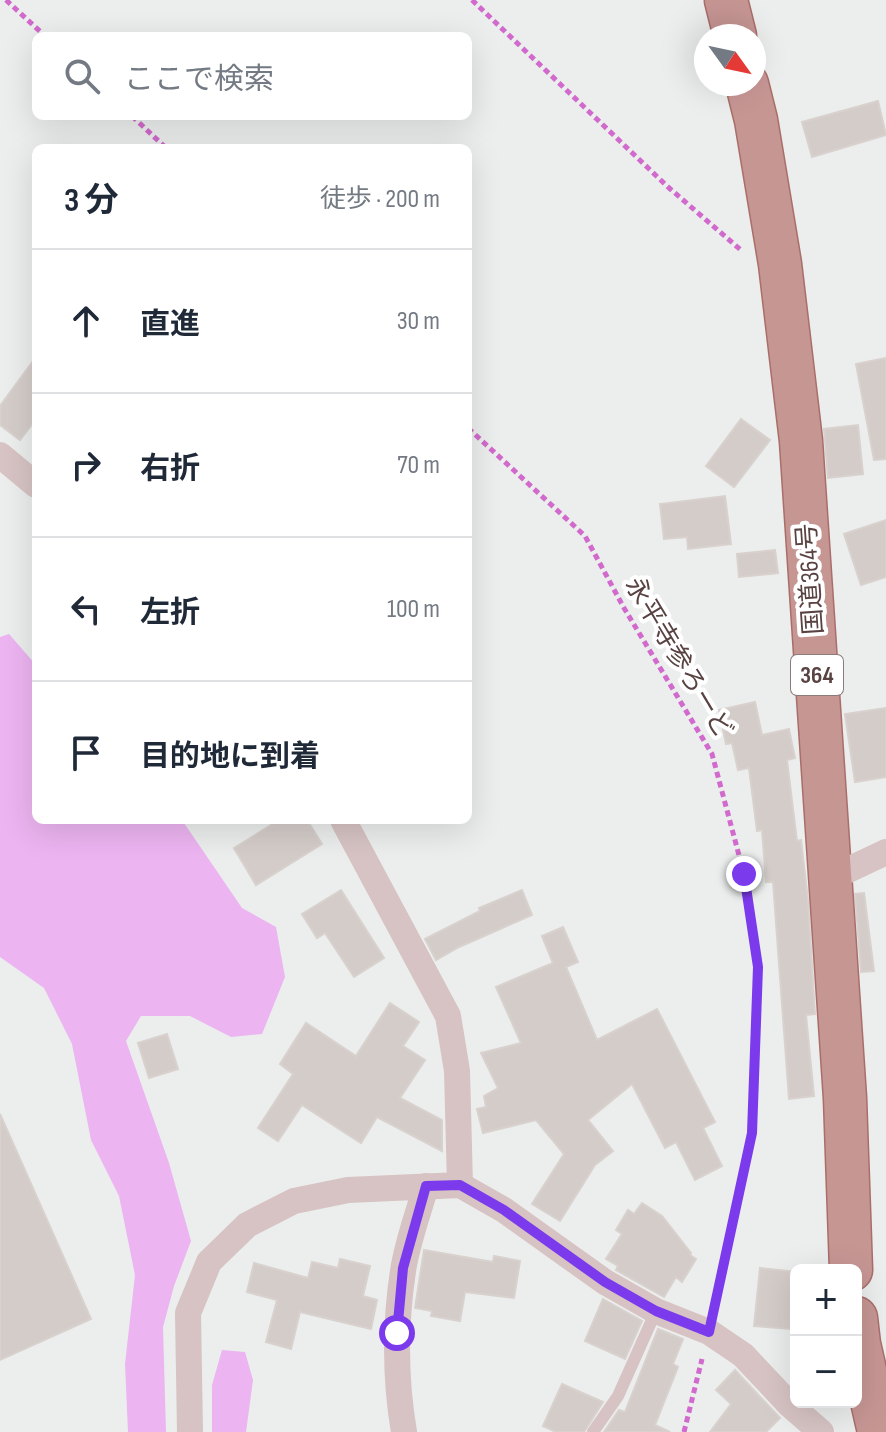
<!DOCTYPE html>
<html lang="ja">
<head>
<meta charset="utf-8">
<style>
  body { margin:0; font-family:"Sofia Sans Condensed","Noto Sans JP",sans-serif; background:#f6f6f7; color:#1f2937 }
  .controls { position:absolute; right:24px; bottom:24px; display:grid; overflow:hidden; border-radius:12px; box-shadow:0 8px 32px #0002 }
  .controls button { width:72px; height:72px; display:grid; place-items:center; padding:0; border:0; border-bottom:2px solid #e0e1e3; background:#fff; color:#1f2937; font:40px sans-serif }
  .compass { position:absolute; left:694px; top:24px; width:72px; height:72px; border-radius:50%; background:#fff; box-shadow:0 8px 32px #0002; rotate:123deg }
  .stop { position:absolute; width:24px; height:24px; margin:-18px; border:6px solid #7c3aed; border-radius:50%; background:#fff }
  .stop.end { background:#7c3aed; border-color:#fff; box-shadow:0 2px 8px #0008 }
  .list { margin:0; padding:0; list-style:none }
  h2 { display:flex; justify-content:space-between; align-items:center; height:104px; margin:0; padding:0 32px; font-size:34px }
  h2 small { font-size:26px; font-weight:400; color:#747a83 }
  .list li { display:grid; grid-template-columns:52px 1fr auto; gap:24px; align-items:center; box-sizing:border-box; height:144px; padding:0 32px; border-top:2px solid #e0e1e3 }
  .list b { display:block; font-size:30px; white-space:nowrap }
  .list em { font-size:26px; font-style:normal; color:#747a83 }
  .icon { flex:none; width:44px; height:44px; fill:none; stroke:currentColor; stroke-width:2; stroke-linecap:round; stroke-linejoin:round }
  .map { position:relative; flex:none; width:886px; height:1432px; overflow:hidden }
  .search { position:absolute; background:#fff; box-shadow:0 8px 32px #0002; left:32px; top:32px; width:440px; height:88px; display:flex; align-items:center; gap:20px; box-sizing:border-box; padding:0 28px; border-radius:12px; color:#747a83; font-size:30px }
  .panel { position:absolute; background:#fff; box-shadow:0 8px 32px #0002; left:32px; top:144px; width:440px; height:680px; border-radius:12px }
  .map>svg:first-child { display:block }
  .green { fill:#ecb4f1 }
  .building { fill:#d4ccc9; stroke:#d8d1ce; stroke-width:2 }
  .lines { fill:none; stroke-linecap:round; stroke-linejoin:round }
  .trunk-casing { stroke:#aa6e6a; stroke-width:45 }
  .path { stroke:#d16acc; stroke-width:5; stroke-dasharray:6 4; stroke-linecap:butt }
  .service { stroke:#d7c3c3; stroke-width:12 }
  .minor { stroke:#d7c3c3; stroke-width:26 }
  .trunk { stroke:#c69693; stroke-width:42 }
  .route { stroke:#7c3aed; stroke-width:10 }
  .labels { text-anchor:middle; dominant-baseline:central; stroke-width:8; stroke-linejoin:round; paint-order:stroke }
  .shield { fill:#fff; stroke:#8b7b7b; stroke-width:2 }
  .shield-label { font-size:24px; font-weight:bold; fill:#594342 }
  .street-label { font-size:26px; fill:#594342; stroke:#fff }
</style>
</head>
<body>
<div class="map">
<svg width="886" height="1432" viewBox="0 0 886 1432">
  <rect width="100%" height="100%" fill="#ebeeed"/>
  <g class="green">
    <polygon points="9,634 36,665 36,820 182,820 242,908 276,927 285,977 262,1034 231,1037 190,1016 141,1016 126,1041 169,1163 191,1241 174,1286 163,1327 166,1432 128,1432 125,1364 135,1275 119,1196 91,1140 72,1044 44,988 0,957 0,637"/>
    <polygon points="222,1350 245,1352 253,1380 246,1432 212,1432 212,1385"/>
  </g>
  <g class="building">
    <polygon points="878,101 886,135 812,157 802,122"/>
    <polygon points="36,357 36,419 20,440 0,425 0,406"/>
    <polygon points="886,358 886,459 874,460 856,364"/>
    <polygon points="741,419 770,440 734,487 706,466"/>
    <polygon points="858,425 863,474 828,478 824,429"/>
    <polygon points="725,496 731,544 688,549 687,537 664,539 660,504"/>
    <polygon points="886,520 886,577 861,585 844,534"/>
    <polygon points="775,550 778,573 739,577 737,554"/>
    <polygon points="755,702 762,735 789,729 795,758 787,760 797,841 801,840 808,900 815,1014 806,1015 814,1096 789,1099 773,882 766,882 762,830 757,831 749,768 738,770 732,743 726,744 719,710"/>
    <polygon points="886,708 886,777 855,782 845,714"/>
    <polygon points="279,820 307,820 322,844 256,885 234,848"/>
    <polygon points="341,890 384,958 354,977 325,933 317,938 302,914"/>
    <polygon points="522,890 532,915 459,947 436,960 425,939 480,911 479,908"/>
    <polygon points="864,893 874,971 861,972 855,894"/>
    <polygon points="563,927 578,962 566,967 597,1040 657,1009 715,1122 703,1128 722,1166 695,1180 676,1142 665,1148 632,1084 588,1120 613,1151 595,1165 560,1221 532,1204 564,1154 536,1120 483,1133 477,1109 486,1107 484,1096 498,1088 481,1053 521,1043 496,987 553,963 542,936"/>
    <polygon points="390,1003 419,1022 403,1046 425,1060 400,1098 442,1120 442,1151 377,1117 361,1143 302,1105 278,1141 258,1128 293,1074 280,1064 306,1023 356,1056"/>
    <polygon points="167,1034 178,1069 149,1078 138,1043"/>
    <polygon points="0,1114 91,1319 0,1360"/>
    <polygon points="642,1203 662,1216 691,1253 690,1255 696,1259 682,1282 676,1277 664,1297 616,1270 618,1266 606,1259 622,1234 616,1230 628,1210 634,1214"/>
    <polygon points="424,1250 493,1262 494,1256 520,1261 514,1298 465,1292 460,1321 431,1316 432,1311 415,1308"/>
    <polygon points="340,1259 370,1266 363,1296 377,1300 371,1329 300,1312 291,1349 266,1342 277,1300 247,1292 254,1263 308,1278 312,1262 338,1268"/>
    <polygon points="760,1268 796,1272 796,1320 792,1320 791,1329 754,1326"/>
    <polygon points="603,1299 642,1321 625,1359 585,1341"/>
    <polygon points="658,1329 683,1339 673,1364 678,1367 655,1425 670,1432 604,1432 619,1410 625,1412"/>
    <polygon points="735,1370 780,1418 766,1432 710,1432 731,1404 716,1390"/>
    <polygon points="562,1384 603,1402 584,1432 556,1432 543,1426"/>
  </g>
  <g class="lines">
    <g class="trunk-casing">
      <g id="trunk">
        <polyline points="726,0 735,36"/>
        <polyline points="747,84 756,120 780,264 801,441 845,1098 851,1270"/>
        <polyline points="856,1318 859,1344 879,1432"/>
      </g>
    </g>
    <g class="path">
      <polyline points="6,0 45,36"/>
      <polyline points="472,0 668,187 742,251"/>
      <polyline points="132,116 166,148"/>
      <polyline points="468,428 585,536 624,608 712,754 744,874 758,967 752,1133 715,1307"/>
      <polyline points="684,1432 702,1359"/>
    </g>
    <polyline class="service" points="593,1432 618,1396 656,1311"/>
    <g class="minor">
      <polyline points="0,455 36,485"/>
      <polyline points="343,820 448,1016 457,1071 460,1185"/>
      <polyline points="829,879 886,852"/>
      <polyline points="190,1432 188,1313 209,1262 247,1225 294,1201 348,1190 460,1185 504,1210 605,1282 656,1311 709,1332 743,1355 790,1405 821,1432"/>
      <path d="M404,1432C395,1379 395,1324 403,1271C407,1243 418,1214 426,1186"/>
    </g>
    <use href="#trunk" class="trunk"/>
  </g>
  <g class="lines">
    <polyline class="route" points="397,1333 403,1268 426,1186 460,1185 504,1210 605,1282 656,1311 709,1332 752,1133 758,967 744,874"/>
  </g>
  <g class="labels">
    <rect class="shield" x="791" y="655" width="52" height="40" rx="6"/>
    <g class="shield-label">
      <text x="817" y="675">364</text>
    </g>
    <g class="street-label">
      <text transform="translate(811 579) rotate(-94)">国道364号</text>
      <text transform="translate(678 658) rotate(59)">永平寺参ろーど</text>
    </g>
  </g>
</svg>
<div class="controls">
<button>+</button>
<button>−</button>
</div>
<svg class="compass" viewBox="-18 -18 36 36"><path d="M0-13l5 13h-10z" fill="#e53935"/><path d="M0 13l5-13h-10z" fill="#747a83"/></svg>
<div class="stop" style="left:397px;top:1333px"></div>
<div class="stop end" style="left:744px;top:874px"></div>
<div class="search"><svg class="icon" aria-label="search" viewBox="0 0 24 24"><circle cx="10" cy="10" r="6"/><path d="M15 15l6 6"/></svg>ここで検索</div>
<section class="panel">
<h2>3 分<small>徒歩 · 200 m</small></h2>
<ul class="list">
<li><svg class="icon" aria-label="ahead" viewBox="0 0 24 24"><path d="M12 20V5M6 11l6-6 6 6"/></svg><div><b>直進</b></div><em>30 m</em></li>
<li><svg class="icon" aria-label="right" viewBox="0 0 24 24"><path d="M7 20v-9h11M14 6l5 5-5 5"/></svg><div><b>右折</b></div><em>70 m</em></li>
<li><svg class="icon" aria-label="left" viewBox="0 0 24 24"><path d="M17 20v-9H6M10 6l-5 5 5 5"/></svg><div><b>左折</b></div><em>100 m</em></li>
<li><svg class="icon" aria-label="arrive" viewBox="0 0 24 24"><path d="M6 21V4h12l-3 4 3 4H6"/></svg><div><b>目的地に到着</b></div></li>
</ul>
</section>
</div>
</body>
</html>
